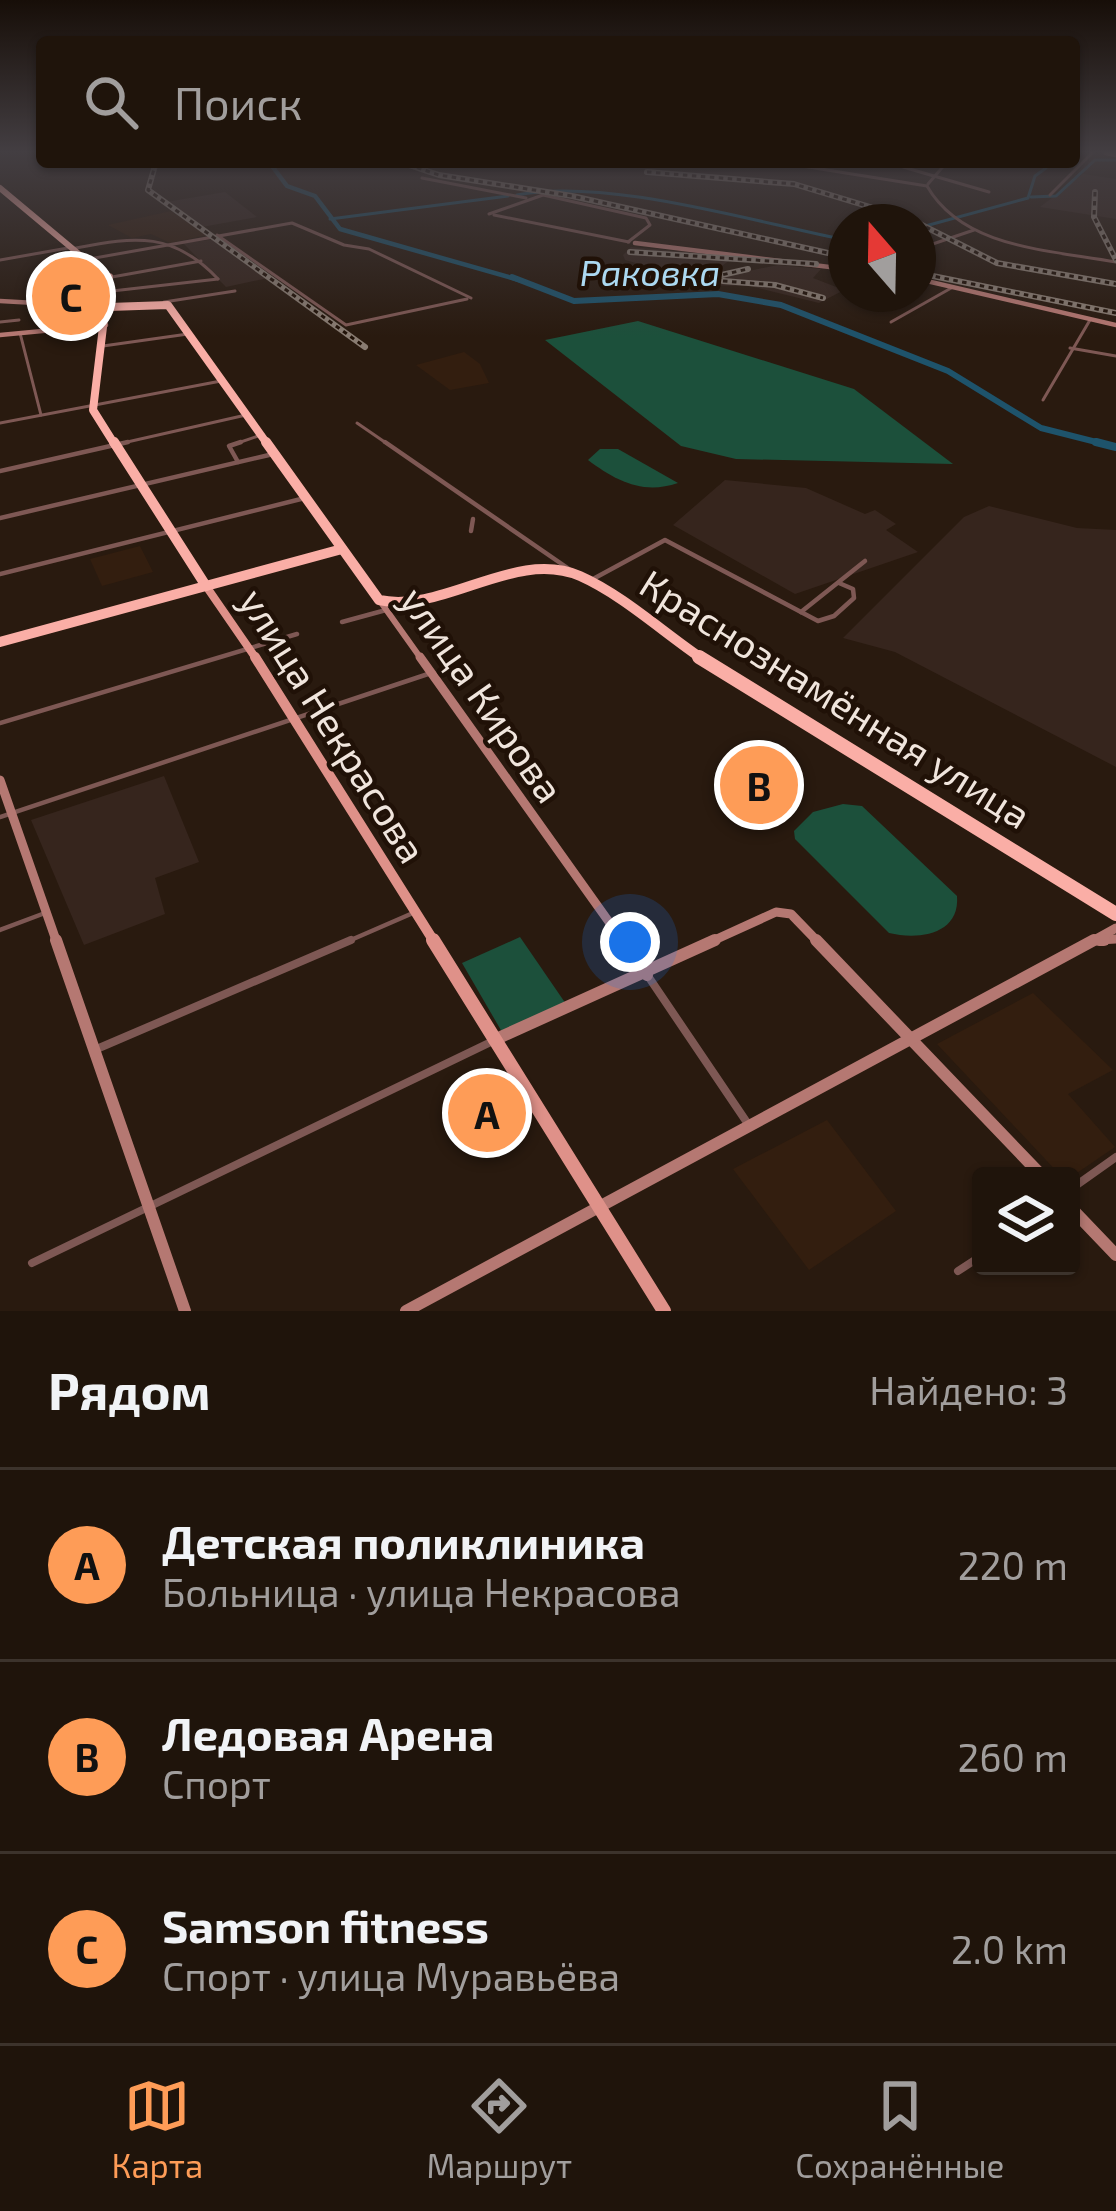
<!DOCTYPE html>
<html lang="ru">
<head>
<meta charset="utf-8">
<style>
  body { margin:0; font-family:"Exo 2",sans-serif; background:#271d14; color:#f1f3f6 }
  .controls { position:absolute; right:36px; bottom:36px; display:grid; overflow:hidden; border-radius:12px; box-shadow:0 3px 9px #0004 }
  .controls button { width:108px; height:108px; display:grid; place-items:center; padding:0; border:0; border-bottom:3px solid #3c332c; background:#1f140b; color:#f1f3f6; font:60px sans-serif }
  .compass { position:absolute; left:828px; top:204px; width:108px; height:108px; border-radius:50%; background:#1f140b; box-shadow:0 3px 9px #0004; rotate:340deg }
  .you { position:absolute; left:630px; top:942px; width:42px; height:42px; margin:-30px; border:9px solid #fff; border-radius:50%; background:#1a73e8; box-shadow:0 0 0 18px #1a73e833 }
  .badge { display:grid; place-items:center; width:78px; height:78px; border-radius:50%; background:#fe9c57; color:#111; font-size:39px; font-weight:700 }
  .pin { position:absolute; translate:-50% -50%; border:6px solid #fff; box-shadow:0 3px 12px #0006 }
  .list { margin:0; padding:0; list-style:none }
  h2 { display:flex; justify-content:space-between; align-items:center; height:156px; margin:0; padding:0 48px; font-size:51px }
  h2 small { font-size:39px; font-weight:400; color:#a19e9d }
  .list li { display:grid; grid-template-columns:78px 1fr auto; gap:36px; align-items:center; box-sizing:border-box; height:192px; padding:0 48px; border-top:3px solid #3c332c }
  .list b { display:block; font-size:45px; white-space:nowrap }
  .list p { margin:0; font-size:39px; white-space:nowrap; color:#a19e9d }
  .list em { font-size:39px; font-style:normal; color:#a19e9d }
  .icon { flex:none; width:66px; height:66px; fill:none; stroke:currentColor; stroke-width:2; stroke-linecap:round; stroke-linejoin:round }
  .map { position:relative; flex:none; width:1116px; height:1311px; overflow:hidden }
  .search { position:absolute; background:#1f140b; box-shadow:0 3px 9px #0004; left:36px; right:36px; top:36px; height:132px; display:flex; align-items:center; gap:30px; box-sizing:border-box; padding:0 42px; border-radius:12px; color:#a19e9d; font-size:45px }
  .sheet { height:732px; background:#1f140b }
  nav { display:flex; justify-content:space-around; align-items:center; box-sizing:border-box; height:168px; border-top:3px solid #3c332c; background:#1f140b; font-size:33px; color:#a19e9d }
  nav a { display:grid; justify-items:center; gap:6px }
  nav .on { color:#fe9c57 }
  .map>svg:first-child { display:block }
  .built { fill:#331e0f }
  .industrial { fill:#36251d }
  .green { fill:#1c503b }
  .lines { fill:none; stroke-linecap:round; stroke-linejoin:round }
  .stream { stroke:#1e536b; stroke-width:3 }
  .river-far2 { stroke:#1e536b; stroke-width:4.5 }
  .river-far1 { stroke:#1e536b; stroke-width:6 }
  .river { stroke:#1e536b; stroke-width:8 }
  .street-far2 { stroke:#7e5854; stroke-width:3 }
  .street-far1 { stroke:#7e5854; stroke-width:4.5 }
  .street { stroke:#7e5854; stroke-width:8 }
  .secondary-far3 { stroke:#b57872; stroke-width:4.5 }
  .secondary-far2 { stroke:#b57872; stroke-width:6 }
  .secondary-far1 { stroke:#b57872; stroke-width:9 }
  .secondary { stroke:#b57872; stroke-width:12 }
  .primary-far2 { stroke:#df9189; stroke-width:8 }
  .primary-far1 { stroke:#df9189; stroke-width:10 }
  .primary { stroke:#df9189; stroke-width:14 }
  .highway-far3 { stroke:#faaea6; stroke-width:6 }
  .highway-far2 { stroke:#faaea6; stroke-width:8 }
  .highway-far1 { stroke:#faaea6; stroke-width:10 }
  .highway { stroke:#faaea6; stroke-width:14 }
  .rail-casing { stroke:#897c72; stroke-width:6 }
  .rail { stroke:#201107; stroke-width:3; stroke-dasharray:4.5; stroke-linecap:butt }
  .labels { text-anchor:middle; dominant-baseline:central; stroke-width:9; stroke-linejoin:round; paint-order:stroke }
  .far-water-label { font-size:36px; font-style:italic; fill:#acd9f1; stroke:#201107 }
  .street-label { font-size:39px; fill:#f0e5dd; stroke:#201107 }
</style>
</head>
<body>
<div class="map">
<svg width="1116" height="1311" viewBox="0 0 1116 1311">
  <rect width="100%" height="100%" fill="#291a0f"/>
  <g class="built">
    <polygon points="171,211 207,235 170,243 151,234 132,238 108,225"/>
    <polygon points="464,352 480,364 489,383 450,390 416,365"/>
    <polygon points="140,546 153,572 102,586 90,559"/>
    <polygon points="1033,993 1113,1070 1068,1094 1115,1147 1071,1177 1061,1176 937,1044"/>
    <polygon points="827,1120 896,1211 809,1270 733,1169"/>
  </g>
  <g class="industrial">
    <polygon points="1083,174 1116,179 1116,219 1040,207"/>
    <polygon points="225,192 257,217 202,227 166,202"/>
    <polygon points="217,239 268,278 226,287 183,243"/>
    <polygon points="631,247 735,256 718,269 734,274 778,265 821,269 813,278 844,290 819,303 750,286 623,284 624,277 593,275 594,270 637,272 647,266 625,260 623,255"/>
    <polygon points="725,480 806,488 865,514 875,510 896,524 886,530 918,552 795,594 673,525"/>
    <polygon points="989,506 1077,528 1116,530 1116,767 895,652 843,638 964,517"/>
    <polygon points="164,776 199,862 155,878 165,914 84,945 31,820"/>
  </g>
  <g class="green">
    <polygon points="638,321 854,389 953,464 736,459 681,446 545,340"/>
    <path d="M600,449H618L678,483C643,495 616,481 588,460Z"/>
    <path d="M843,804L862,806L957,896C960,935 918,940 889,933L795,839L794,831L813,812Z"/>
    <polygon points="520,937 566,1004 502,1032 462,963"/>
  </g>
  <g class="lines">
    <g class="stream">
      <path d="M517,195C605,177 754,222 846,240"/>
      <polyline points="1031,197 1056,196 1095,160 1116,160"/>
      <polyline points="330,219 508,196"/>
      <polyline points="918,228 1028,198 1035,176 1046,168 1036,162"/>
    </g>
    <polyline class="river-far2" points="279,162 272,166 287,186 315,196 340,229 519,280"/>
    <polyline class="river-far1" points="512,277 574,301 718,294 781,305 948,371 1041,428 1108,445"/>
    <polyline class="river" points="1096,442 1116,447"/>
    <g class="street-far2">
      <polyline points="499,162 566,162"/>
      <polyline points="777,162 927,186"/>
      <polyline points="903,167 989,192"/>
      <polyline points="422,178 526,198"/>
      <polyline points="928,184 947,162"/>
      <path d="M927,186C963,249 1051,250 1116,262"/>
      <polyline points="1050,195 1092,153"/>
      <polyline points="489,214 543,195 646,218 650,225 628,242"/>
      <polyline points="494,215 629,242"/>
      <polyline points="217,235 346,325 467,299"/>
      <path d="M76,248C136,236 174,232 218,279"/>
      <polyline points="918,249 974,230"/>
      <polyline points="89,259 292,223 344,245 369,249 471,298"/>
      <polyline points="0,260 68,248"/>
      <polyline points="112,277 201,261"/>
      <polyline points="112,291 218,279"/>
      <polyline points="164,302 235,291"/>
      <polyline points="0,322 19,320"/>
      <polyline points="891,322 953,287"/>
      <polyline points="20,333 41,415"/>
      <polyline points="103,346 188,334"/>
      <polyline points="1070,348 1116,356"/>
      <polyline points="1043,400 1090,320"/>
      <polyline points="0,423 221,381"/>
      <polyline points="357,423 389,445"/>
      <polyline points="114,445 246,415"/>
      <polyline points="232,445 261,435"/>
    </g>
    <g class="street-far1">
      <polyline points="385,442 569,569"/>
      <polyline points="238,462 229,446 241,442"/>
      <polyline points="0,471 128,442"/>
      <polyline points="0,518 269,455"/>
      <polyline points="471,531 473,519"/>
      <polyline points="0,574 305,498"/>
      <polyline points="593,579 665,540 818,621 834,616 854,598 853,589 839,583"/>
      <polyline points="801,612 865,561"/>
      <polyline points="342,622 386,610"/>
      <polyline points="0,723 297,634"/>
      <polyline points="0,817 431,673"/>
      <polyline points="0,930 45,913"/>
      <polyline points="344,943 413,913"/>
    </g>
    <g class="street">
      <polyline points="650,979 748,1124"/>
      <polyline points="99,1048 351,940"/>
      <polyline points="1071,1189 1116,1157"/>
      <polyline points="32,1263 493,1041"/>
      <polyline points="958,1271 981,1256"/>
    </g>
    <g class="secondary-far3">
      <polyline points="1106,153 1116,155"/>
      <polyline points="635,243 846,269"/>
      <polyline points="918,279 1116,325"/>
      <polyline points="0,301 107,307"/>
      <polyline points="0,335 106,325"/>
    </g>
    <polyline class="secondary-far2" points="380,601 422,660"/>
    <g class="secondary-far1">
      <polyline points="420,657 624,943"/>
      <polyline points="0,780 57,943"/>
      <polyline points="1099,940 1116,939"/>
      <polyline points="708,943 776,912 791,914 819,943"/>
      <polyline points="1089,943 1116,928"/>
    </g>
    <g class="secondary">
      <polyline points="56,940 185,1311"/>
      <polyline points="622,940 647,975"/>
      <polyline points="816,940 1042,1176"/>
      <polyline points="1099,940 1104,940"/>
      <polyline points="494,1040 715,940"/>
      <polyline points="1071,1208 1116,1255"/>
      <polyline points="406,1311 1094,940"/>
    </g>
    <polyline class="primary-far2" points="206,586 257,660"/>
    <polyline class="primary-far1" points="255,657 435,943"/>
    <polyline class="primary" points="433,940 664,1311"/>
    <polyline class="highway-far3" points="0,188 110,280"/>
    <g class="highway-far2">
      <polyline points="109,277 93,410 115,445"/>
      <polyline points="109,307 168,305 268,445"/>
    </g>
    <g class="highway-far1">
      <polyline points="114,442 206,586"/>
      <path d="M266,442L379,600C444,614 515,548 580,576C623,595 665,634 704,660"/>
      <polyline points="0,642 342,549"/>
    </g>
    <polyline class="highway" points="699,657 1116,914"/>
    <g class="rail-casing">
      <g id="rail">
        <polyline points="156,162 148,190 365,347"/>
        <polyline points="400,162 439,175 572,196 846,257"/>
        <polyline points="647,172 794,184 900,216"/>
        <polyline points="1095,192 1094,217 1116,260"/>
        <polyline points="918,223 997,263 1116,284"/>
        <polyline points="630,252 816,264"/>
        <polyline points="918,273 1116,313"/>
        <polyline points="723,281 775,285 823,298"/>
        <polyline points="625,282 691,282 748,269"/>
      </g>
    </g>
    <use href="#rail" class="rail"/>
  </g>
  <linearGradient id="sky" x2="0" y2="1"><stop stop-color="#170e08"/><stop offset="0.45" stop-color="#433e42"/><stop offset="1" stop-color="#433e42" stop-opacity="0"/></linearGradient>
  <rect width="1116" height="337" fill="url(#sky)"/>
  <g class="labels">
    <g class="far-water-label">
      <text x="650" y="271">Раковка</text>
    </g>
    <g class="street-label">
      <text transform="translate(483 694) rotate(55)">улица Кирова</text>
      <text transform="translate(836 698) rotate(32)">Краснознамённая улица</text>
      <text transform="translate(334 725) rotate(58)">улица Некрасова</text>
    </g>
  </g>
</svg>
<div class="controls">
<button><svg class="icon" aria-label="layers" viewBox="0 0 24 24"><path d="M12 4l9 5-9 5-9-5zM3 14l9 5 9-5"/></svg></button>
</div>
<svg class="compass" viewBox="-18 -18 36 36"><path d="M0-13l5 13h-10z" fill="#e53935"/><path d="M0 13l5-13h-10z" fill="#a19e9d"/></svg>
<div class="you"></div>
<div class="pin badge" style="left:487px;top:1113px">A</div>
<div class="pin badge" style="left:759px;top:785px">B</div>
<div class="pin badge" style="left:71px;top:296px">C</div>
<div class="search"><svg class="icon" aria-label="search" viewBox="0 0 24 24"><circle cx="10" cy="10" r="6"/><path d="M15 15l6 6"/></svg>Поиск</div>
</div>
<section class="sheet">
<h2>Рядом<small>Найдено: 3</small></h2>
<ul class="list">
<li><span class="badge">A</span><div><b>Детская поликлиника</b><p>Больница · улица Некрасова</p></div><em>220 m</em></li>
<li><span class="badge">B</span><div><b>Ледовая Арена</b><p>Спорт</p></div><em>260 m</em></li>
<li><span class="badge">C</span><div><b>Samson fitness</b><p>Спорт · улица Муравьёва</p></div><em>2.0 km</em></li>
</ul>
</section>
<nav>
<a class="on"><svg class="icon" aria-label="map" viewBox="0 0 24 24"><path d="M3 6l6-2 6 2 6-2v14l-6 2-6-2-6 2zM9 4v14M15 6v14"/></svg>Карта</a>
<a><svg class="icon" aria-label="directions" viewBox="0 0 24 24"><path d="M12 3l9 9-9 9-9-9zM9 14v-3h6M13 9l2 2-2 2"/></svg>Маршрут</a>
<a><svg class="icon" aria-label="saved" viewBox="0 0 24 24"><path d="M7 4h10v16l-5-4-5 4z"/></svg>Сохранённые</a>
</nav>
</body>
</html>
